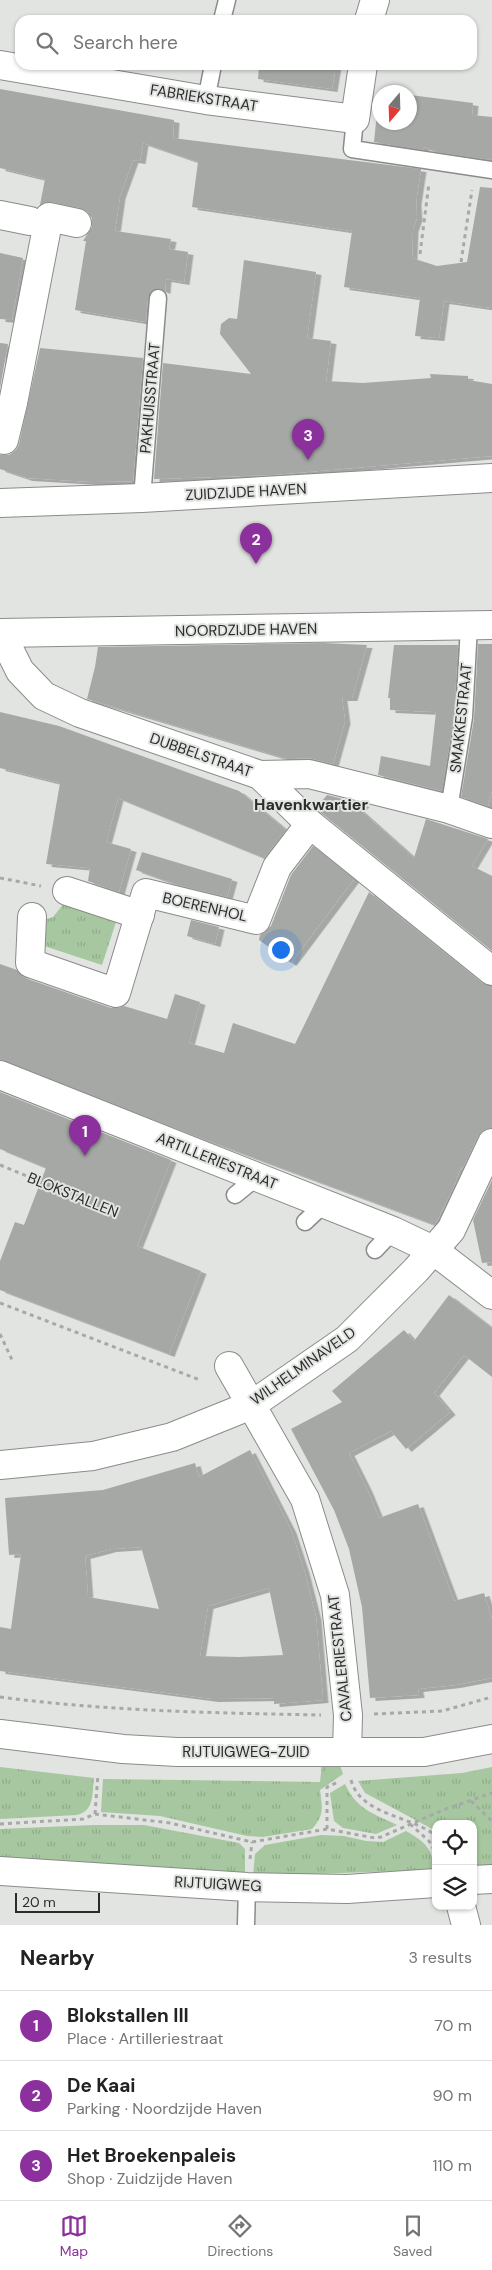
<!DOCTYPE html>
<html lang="en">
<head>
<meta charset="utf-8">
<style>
  body { margin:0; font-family:"DM Sans",sans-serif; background:#f6f6f6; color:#222 }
  .controls { position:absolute; right:15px; bottom:15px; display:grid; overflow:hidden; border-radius:10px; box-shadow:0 1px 4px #0004 }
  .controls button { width:45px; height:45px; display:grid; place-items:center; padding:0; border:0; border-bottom:1px solid #e0e0e0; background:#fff; color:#222; font:25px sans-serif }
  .compass { position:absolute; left:372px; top:85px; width:45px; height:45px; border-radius:50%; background:#fff; box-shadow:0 1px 4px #0004; rotate:199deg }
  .scale { position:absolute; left:15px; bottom:12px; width:85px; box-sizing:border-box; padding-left:5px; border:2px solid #2a2b2a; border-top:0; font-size:14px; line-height:18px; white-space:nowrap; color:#2a2b2a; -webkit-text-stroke:4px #e1e4e1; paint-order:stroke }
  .you { position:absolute; left:280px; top:949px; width:18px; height:18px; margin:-12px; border:4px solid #fff; border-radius:50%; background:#1a73e8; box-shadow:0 0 0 8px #1a73e833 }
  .badge { display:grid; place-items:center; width:32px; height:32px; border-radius:50%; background:#8b309c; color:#fff; font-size:16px; font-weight:700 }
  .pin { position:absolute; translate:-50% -41px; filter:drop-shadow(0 1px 2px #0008) }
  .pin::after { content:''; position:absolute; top:26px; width:18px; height:15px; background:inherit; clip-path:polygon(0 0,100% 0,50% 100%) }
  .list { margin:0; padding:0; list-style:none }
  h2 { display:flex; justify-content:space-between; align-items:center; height:65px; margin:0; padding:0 20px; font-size:21px }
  h2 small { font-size:16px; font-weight:400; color:#767676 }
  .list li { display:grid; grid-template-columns:32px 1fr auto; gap:15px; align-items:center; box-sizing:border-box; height:70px; padding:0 20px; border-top:1px solid #e0e0e0 }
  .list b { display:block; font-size:19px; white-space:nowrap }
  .list p { margin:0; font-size:16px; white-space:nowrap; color:#767676 }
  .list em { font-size:16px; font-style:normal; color:#767676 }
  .icon { flex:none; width:28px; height:28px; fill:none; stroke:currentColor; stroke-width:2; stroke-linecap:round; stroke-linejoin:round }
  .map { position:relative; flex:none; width:492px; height:1925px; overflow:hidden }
  .search { position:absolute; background:#fff; box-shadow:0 1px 4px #0004; left:15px; right:15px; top:15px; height:55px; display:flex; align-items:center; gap:12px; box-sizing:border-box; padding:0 18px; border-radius:15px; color:#767676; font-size:19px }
  .sheet { height:275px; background:#fff }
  nav { display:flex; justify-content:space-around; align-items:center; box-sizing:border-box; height:70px; border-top:1px solid #e0e0e0; background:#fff; font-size:14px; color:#767676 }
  nav a { display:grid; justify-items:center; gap:2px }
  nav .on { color:#8b309c }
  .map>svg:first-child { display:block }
  .grass { fill:url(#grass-tufts) }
  .building { fill:#a5a8a5; fill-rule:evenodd; filter:url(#shadow) }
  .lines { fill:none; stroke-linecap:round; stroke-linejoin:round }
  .lane-casing { stroke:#8a8c89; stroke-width:19 }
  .street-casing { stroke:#8a8c89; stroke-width:30 }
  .path { stroke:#a7a9a7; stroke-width:3; stroke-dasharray:4 4; stroke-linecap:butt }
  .lane { stroke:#fff; stroke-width:16 }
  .street { stroke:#fff; stroke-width:28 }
  .labels { text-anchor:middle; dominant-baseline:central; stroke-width:4; stroke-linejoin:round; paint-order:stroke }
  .street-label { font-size:15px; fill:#2a2b2a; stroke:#e1e4e1 }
  .neighbourhood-label { font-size:16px; font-weight:bold; fill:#2b2d2a; stroke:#e1e4e1 }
</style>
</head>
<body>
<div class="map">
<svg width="492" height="1925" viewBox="0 0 492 1925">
  <defs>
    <pattern id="grass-tufts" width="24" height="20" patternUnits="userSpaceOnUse" patternTransform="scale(1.25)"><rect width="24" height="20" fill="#a6c79f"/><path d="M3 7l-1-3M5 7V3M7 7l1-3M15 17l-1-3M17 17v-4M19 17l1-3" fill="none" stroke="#8fab89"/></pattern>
    <filter id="shadow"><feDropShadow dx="5.5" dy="3" stdDeviation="0" flood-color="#0004"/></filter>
  </defs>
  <rect width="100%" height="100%" fill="#e1e4e1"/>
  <g class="grass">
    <polygon points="65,902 117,919 102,965 35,943 41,921 53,917"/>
    <path d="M322,1763L340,1765L343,1774L320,1790C322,1808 325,1814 312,1829L263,1837L247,1836L160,1816L101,1812L103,1779L320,1782Z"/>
    <path d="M0,1767L94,1778C92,1792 95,1811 77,1815L0,1819Z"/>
    <polygon points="492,1767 492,1867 473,1868 473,1824 436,1824 436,1831 365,1793 358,1781 462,1773"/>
    <path d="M345,1784C357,1810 373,1813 397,1825L376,1834L343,1828L334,1821L330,1793Z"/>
    <polygon points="93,1825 144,1825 239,1843 245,1849 245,1876 0,1863 0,1829"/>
    <path d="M406,1831C423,1841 431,1846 434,1866L429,1870L253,1876L255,1854L265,1845L321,1835L344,1836L366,1841L383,1842Z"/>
  </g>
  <g class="building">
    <polygon points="259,65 336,65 332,89 258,79"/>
    <polygon points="0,89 174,120 173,138 421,169 416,202 417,218 413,229 412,258 437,266 467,262 480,187 492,188 492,308 444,301 439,338 415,336 420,298 344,287 352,231 192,207 198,162 143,143 140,161 133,160 120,196 115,231 171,239 169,249 188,252 184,282 166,279 165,291 158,288 151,291 148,297 146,322 75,310 86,241 83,241 92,227 92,218 87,211 80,208 52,202 40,205 45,179 0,168"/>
    <polygon points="410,95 473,103 472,115 492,117 492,160 437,152 424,147 423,150 374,142 377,112 380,113 380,122 410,122"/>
    <polygon points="0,253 23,258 12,320 0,319"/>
    <polygon points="244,260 316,272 307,338 331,341 326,381 363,383 431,378 430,374 468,376 468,380 492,384 492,456 272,475 154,479 163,363 251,374 220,334 221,324 229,318 237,319"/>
    <polygon points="0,343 8,344 0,388"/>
    <polygon points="40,348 143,358 133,481 93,482 27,478 0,469 0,455 9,455 16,450 19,444"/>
    <polygon points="323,643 367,645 352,698 342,698 345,721 333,764 309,758 288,759 87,699 95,667 98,647"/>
    <polygon points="478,644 492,644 492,790 488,806 461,797 474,719"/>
    <polygon points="394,645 458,645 454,716 442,791 378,775 381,756 430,766 436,712 390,710 390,698 388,698"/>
    <polygon points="0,712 59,726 239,791 286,830 264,858 118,798 106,842 131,849 119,892 88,881 90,868 46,864 60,783 0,768"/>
    <polygon points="327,795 364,804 359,809 414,858 426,819 488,839 472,866 492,876 492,951 320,812 316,808"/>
    <polygon points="313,846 354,879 291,963 259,940 260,935 271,926 291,875"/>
    <polygon points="142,852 232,879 227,897 178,885 136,870"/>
    <polygon points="369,892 482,983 492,986 492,1128 484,1130 478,1136 462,1170 461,1166 455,1184 435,1225 198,1137 0,1060 0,964 17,970 25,978 111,1008 119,1008 124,1006 167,1019 175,994 200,1002 189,1043 224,1053 233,1023 295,1044"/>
    <polygon points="191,920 219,927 215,944 187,936"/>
    <polygon points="0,1092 171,1160 137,1246 201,1271 169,1354 0,1290 0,1261 15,1222 24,1225 46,1168 0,1149"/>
    <polygon points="492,1180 492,1262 482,1263 473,1220"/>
    <polygon points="449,1295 492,1328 492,1377 464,1355 434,1393 450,1412 429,1430 406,1449 391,1431 349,1453 367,1489 379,1518 418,1504 454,1601 484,1593 492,1619 492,1678 455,1685 418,1689 419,1695 370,1698 362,1607 349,1549 334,1510 291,1429 342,1402 332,1391 404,1330 414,1341"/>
    <path d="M250,1450L291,1530L304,1570L316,1617L323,1700L274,1704V1698L213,1699L0,1671V1627L11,1629L21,1554L9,1555L5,1498L103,1490L195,1463L199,1477ZM141,1547L159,1609L88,1597L85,1556L111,1549ZM269,1588L283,1655L239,1657L200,1656L208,1606Z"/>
  </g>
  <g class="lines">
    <g class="lane-casing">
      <g id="lane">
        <polyline points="222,20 227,0"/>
        <polyline points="206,100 213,65"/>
        <polyline points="355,119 352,149 492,170"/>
        <polyline points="142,498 158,298"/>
        <polyline points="449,809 464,717 469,626"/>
        <polyline points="235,1195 257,1177"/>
        <polyline points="305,1222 324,1204"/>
        <polyline points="375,1250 393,1231"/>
        <polyline points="246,1925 247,1887"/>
      </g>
    </g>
    <g class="street-casing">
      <g id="street">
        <polyline points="369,20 375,0"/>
        <polyline points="0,65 206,100 355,119 363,65"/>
        <polyline points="0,215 30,221"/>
        <polyline points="4,440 13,403 49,217 77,223"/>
        <polyline points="0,503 142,498 492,478"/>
        <polyline points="0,633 492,625"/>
        <polyline points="1,633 20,671 44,696 80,713 260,775 310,824 492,971"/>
        <polyline points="260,775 309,774 449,809 492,824"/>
        <polyline points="67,891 140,915"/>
        <polyline points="32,917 30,963 116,993 146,893 256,920 277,867 310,824"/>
        <polyline points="0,1075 393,1231 433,1250 492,1295"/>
        <polyline points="229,1366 305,1499 335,1595 348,1715 347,1752"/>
        <polyline points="0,1465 93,1456 172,1437 239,1410 263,1397 347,1339 416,1270 451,1230 492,1143"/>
        <polyline points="0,1734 123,1749 177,1752 424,1752 492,1739"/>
        <polyline points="0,1871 247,1887 347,1889 436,1883"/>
        <polyline points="473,1880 492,1879"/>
        <polyline points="461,1906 466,1925"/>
      </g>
    </g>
    <g class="path">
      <polyline points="420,254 429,183"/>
      <polyline points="461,262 472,190"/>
      <polyline points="0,878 41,886"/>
      <polyline points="0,1165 147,1225"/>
      <polyline points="0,1303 200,1380"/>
      <polyline points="0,1334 13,1362"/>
      <path d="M0,1697C106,1711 214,1713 321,1715"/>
      <polyline points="374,1714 442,1711 492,1697"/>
      <path d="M351,1780C361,1816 411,1815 436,1836"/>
      <polyline points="471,1801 492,1821"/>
      <polyline points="95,1814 98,1774"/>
      <polyline points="0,1824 83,1819 95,1814 170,1823 252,1842 327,1829 375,1838 381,1837 443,1810 492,1793"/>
      <polyline points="410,1824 429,1841 436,1853"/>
      <polyline points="327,1829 327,1787 338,1782"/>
      <polyline points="250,1859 252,1842"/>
    </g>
    <use href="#lane" class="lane"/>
    <use href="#street" class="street"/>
  </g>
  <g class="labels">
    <g class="street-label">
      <text transform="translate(204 98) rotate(9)">FABRIEKSTRAAT</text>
      <text transform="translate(150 398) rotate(-85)">PAKHUISSTRAAT</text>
      <text transform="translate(246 492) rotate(-3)">ZUIDZIJDE HAVEN</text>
      <text transform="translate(246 630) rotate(-1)">NOORDZIJDE HAVEN</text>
      <text transform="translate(461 718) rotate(-84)">SMAKKESTRAAT</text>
      <text transform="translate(201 755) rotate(19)">DUBBELSTRAAT</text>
      <text transform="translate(205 907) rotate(13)">BOERENHOL</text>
      <text transform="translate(217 1161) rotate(22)">ARTILLERIESTRAAT</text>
      <text transform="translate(73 1195) rotate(22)">BLOKSTALLEN</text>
      <text transform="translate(303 1366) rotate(-35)">WILHELMINAVELD</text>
      <text transform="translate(340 1658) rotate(-96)">CAVALERIESTRAAT</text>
      <text x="246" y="1752">RIJTUIGWEG-ZUID</text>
      <text transform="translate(218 1884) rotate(3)">RIJTUIGWEG</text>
    </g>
    <g class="neighbourhood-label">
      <text x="311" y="804">Havenkwartier</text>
    </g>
  </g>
</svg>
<div class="controls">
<button><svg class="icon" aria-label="locate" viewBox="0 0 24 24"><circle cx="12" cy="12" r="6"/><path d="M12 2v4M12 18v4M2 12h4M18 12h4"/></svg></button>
<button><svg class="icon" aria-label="layers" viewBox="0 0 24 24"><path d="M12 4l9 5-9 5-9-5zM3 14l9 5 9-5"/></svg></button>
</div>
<svg class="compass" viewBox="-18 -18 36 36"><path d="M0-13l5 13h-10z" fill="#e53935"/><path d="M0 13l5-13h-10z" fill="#767676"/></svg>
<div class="scale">20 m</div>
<div class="you"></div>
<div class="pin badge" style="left:85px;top:1156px">1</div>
<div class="pin badge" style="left:256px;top:564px">2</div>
<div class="pin badge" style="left:308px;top:460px">3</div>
<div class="search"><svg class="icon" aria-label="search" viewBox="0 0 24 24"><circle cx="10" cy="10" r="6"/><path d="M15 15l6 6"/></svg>Search here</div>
</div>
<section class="sheet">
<h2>Nearby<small>3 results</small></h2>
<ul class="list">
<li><span class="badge">1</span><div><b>Blokstallen III</b><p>Place · Artilleriestraat</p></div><em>70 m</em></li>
<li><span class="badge">2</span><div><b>De Kaai</b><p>Parking · Noordzijde Haven</p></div><em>90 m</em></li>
<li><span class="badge">3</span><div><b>Het Broekenpaleis</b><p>Shop · Zuidzijde Haven</p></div><em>110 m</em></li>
</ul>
</section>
<nav>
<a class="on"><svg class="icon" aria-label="map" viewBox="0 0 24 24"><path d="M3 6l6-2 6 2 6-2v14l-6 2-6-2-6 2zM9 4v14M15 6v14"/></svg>Map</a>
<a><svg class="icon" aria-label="directions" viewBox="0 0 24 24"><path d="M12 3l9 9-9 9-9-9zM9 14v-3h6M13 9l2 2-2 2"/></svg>Directions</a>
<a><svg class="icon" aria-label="saved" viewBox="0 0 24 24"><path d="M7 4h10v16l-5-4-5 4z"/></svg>Saved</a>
</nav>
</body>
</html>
